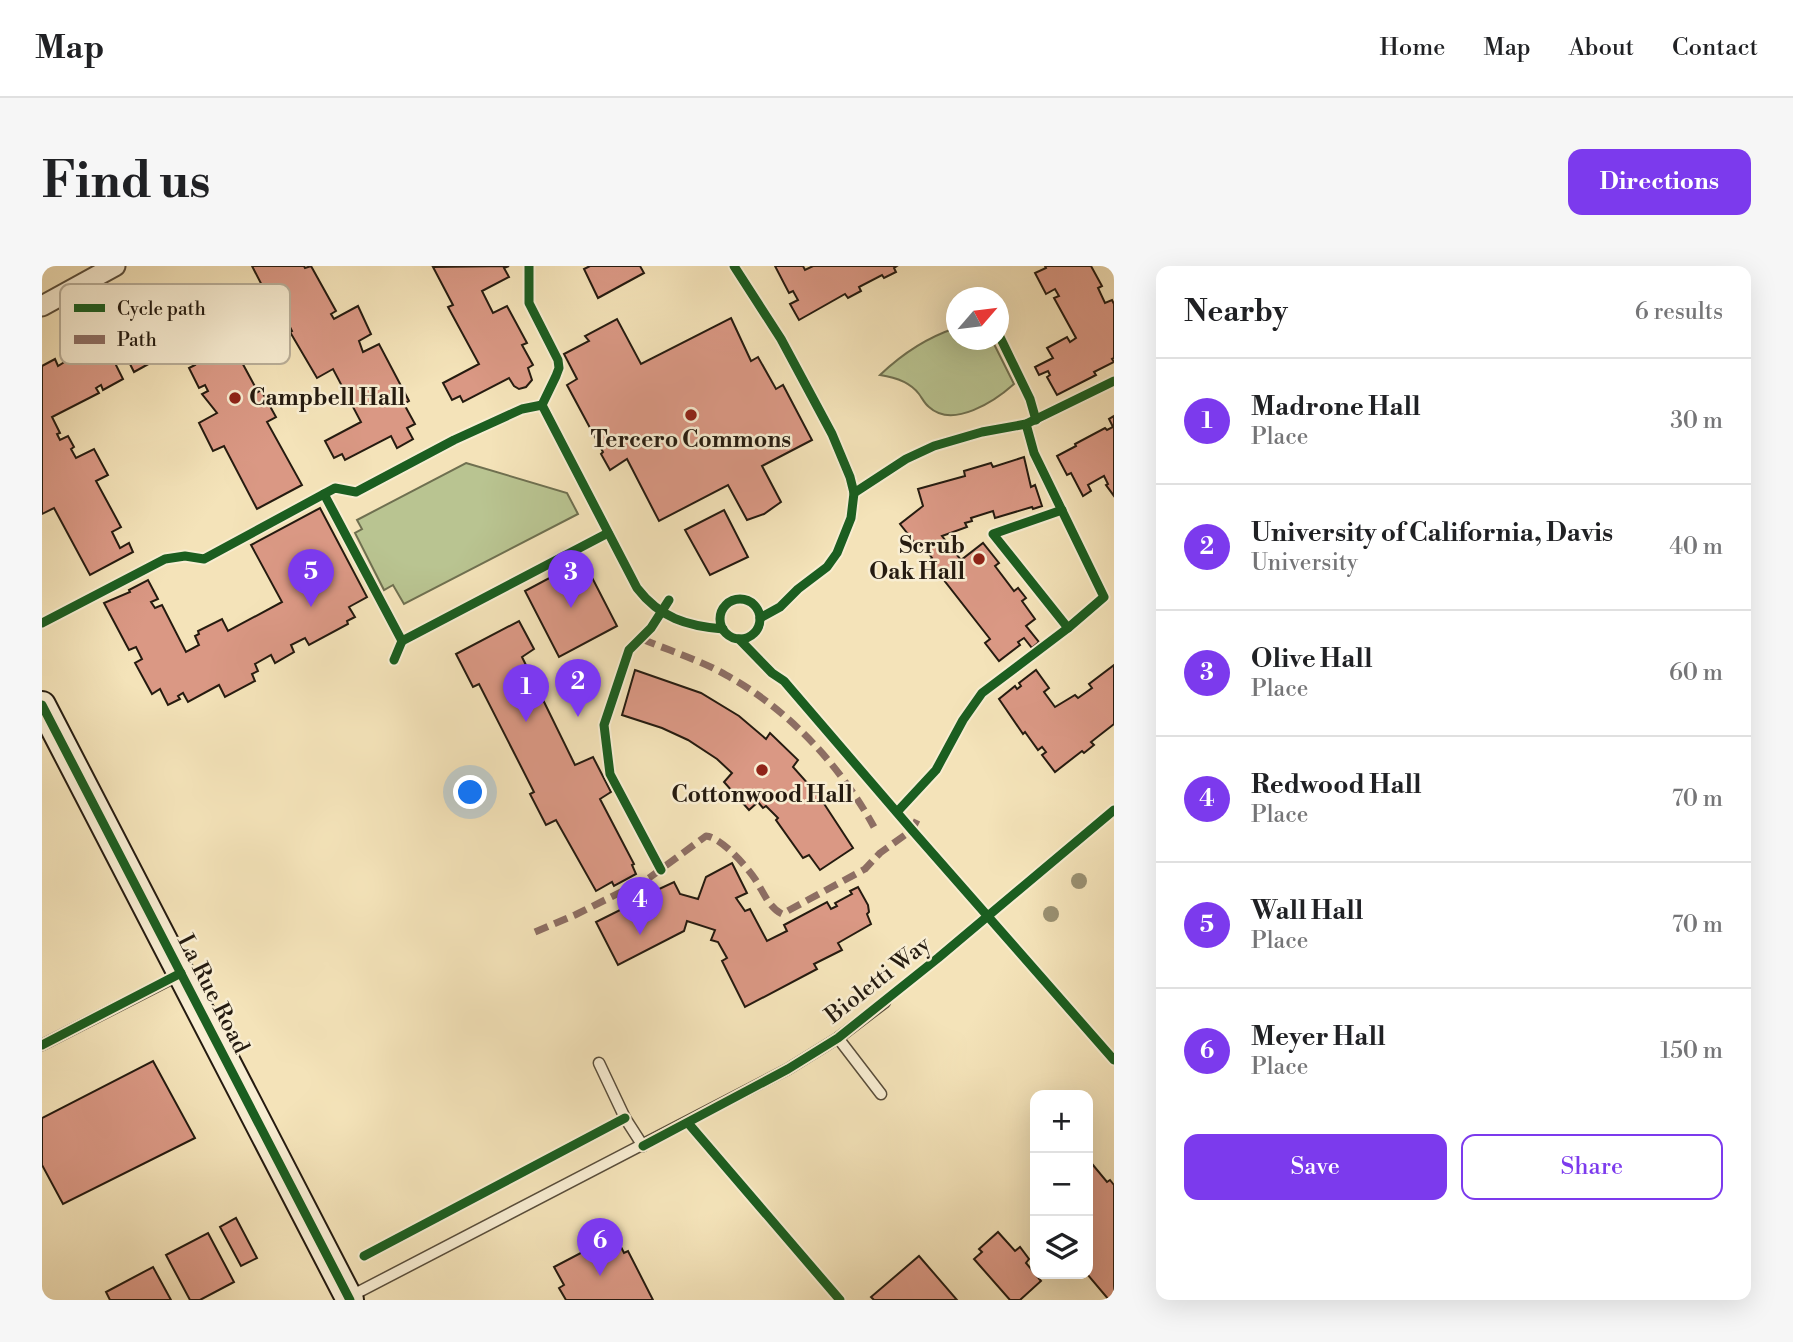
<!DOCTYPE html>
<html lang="en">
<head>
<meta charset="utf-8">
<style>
  body { margin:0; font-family:"Libre Bodoni",serif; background:#f6f6f6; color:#202124 }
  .controls { position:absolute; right:21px; bottom:21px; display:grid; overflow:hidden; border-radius:14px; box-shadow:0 7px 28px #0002 }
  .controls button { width:63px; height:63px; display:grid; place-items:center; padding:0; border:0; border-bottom:2px solid #e0e0e0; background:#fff; color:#202124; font:35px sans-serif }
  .compass { position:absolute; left:904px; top:21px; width:63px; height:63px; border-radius:50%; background:#fff; box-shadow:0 7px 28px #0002; rotate:62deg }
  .you { position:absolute; left:429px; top:527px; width:24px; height:24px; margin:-18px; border:5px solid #fff; border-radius:50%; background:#1a73e8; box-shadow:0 0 0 10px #1a73e833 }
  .badge { display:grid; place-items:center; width:46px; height:46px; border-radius:50%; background:#7c3aed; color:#fff; font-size:23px; font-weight:700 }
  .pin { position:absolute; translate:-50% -58px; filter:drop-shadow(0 2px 4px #0008) }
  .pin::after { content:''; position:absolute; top:37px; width:24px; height:21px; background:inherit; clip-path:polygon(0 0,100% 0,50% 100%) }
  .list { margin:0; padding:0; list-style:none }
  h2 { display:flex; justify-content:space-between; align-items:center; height:91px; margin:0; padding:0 28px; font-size:30px }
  h2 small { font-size:23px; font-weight:400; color:#757577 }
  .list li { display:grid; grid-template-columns:46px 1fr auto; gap:21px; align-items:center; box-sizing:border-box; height:126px; padding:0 28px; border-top:2px solid #e0e0e0 }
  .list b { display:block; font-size:26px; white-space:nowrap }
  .list p { margin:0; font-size:23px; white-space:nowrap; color:#757577 }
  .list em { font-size:23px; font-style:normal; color:#757577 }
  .actions { display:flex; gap:14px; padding:21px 28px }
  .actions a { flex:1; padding:16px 0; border:2px solid #7c3aed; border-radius:14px; text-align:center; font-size:24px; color:#7c3aed }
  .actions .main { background:#7c3aed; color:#fff }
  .icon { flex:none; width:38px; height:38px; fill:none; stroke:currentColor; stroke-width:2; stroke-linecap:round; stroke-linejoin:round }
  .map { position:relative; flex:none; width:1072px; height:1034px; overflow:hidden; border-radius:14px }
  header { display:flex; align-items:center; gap:42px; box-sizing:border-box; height:98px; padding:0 35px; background:#fff; border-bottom:2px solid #e0e0e0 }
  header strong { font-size:33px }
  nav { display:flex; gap:38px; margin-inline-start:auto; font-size:24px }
  .intro { display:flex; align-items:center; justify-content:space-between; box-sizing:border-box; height:168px; padding:0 42px }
  h1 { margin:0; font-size:49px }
  .button { padding:18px 32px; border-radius:14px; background:#7c3aed; color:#fff; font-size:24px; font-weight:700 }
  main { display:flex; gap:42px; padding:0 42px }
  aside { flex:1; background:#fff; border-radius:14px; box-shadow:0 7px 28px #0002 }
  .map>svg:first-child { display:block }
  .green { fill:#b9c491; stroke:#6f7050; stroke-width:2 }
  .building { fill:#da9884; stroke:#251b10; stroke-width:2 }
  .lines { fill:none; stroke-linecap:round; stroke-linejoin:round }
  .lane-casing { stroke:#594d3a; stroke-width:13 }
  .street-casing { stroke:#594d3a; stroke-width:23 }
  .secondary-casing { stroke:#251b10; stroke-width:30 }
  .lane { stroke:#f8edd2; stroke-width:10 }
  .street { stroke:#f8edd2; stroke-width:19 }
  .secondary { stroke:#f8edd2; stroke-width:26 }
  .quiet { stroke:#8d6e63; stroke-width:7; stroke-dasharray:14 7; stroke-linecap:butt }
  .cycleway-casing { stroke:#f8edd2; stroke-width:13 }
  .cycleway { stroke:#1b5e20; stroke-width:9 }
  .tree { fill:#9a9172 }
  .poi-dot { fill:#8f2418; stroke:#f8edd2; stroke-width:2.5 }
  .labels { text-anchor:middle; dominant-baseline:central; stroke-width:5; stroke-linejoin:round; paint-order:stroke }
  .poi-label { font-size:23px; font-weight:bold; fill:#251b10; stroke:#f8edd2 }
  .street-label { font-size:23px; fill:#251b10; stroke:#f8edd2 }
  .key { fill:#f8edd2; stroke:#b9ae98; stroke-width:2 }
  .key-label { font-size:19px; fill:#251b10 }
</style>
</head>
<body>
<header>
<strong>Map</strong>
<nav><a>Home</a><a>Map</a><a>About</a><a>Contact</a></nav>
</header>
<div class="intro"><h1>Find us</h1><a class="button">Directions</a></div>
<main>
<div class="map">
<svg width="1072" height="1034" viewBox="0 0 1072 1034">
  <rect width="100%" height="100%" fill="#f4e3b9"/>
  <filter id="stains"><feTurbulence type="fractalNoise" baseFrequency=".00286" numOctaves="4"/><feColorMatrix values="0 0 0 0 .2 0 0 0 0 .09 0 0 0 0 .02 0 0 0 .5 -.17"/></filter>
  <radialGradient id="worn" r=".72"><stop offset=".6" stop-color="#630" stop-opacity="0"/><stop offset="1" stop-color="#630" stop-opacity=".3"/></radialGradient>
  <g class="green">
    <path d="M914,62L915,74H950L972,118C953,135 911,163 887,141C883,138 880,132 877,128C868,116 852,111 838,109C860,88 886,71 914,62Z"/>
    <polygon points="424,197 525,227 536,248 362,338 351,319 342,324 313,267 320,263 315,254"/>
  </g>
  <g class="building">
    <polygon points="210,0 262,0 263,2 269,0 294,45 289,48 292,53 316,40 329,68 317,75 321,86 337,78 367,135 362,138 373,158 365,162 371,173 355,182 349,170 303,194 300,188 292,192 283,175 319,156 291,103 275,112 248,66 250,65 245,55 240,58"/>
    <polygon points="467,0 462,2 467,11 440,25 451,47 465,40 485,77 480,79 491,99 486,102 490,114 484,121 477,123 472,120 467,112 421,136 418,130 410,134 401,117 437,98 406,41 411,39 391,1"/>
    <polygon points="548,0 598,0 602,7 556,32 542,3"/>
    <polygon points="733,0 761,0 763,4 771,0 855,0 852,2 854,6 842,12 840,9 817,21 819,25 806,32 803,28 757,54 748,38 756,34 751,25 747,27"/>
    <polygon points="1003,0 1049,0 1060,20 1056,22 1063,37 1070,34 1072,38 1072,92 1070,93 1072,96 1052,106 1054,109 1015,129 1005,111 1008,109 1006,105 997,109 993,101 1011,92 1005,82 1025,71 1028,76 1034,72 1012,32 1017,30 1013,23 1004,28 993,7 1004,2"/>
    <polygon points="136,27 143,42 165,29 183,63 176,67 183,82 190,78 216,126 219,124 234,151 225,156 260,219 215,243 182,180 171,185 157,157 175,147 160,128 166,125 163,119 157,122 147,102 153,99 150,93 144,96 134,77 110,90 112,95 92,106 82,86 87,83 86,81 84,78 79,81 70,64 106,42 110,49 119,44 115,38"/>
    <polygon points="689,52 709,95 716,91 734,123 741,119 770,174 720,200 739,236 722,248 705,254 686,219 617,255 585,193 568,204 559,188 561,186 525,119 535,113 522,88 547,75 543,70 575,53 599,98"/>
    <polygon points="60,71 81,113 61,124 59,119 54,122 57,127 10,151 18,167 15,168 18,174 26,170 32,181 29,183 34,192 52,183 66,209 54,215 79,261 70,266 78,282 87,277 91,286 48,309 12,242 0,248 0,100 13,93 16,100 24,95 21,90 50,74 52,76"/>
    <polygon points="1072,150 1072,230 1064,219 1066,218 1062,210 1046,219 1049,225 1041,230 1029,207 1025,209 1015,190 1034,180 1033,178 1063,162 1065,164 1071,161 1067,153"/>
    <polygon points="982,191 989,221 993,219 1000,240 991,243 990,241 953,252 951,245 929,252 930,255 923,257 925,261 900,270 919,294 941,277 957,297 953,300 972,325 976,322 984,332 980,335 993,353 984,360 997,376 990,382 982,372 976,376 978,379 957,395 943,377 948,373 887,295 890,292 884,284 881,287 858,258 881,240 876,223 923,210 922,205 949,197 951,201"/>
    <polygon points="278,242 325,331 307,341 313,351 305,355 306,358 267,379 263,372 249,379 252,386 233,397 229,389 213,398 216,405 210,408 213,415 183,431 177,419 146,436 141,427 136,430 138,433 126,439 118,423 110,428 93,397 100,393 94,381 87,384 62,337 88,326 87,324 106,314 116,333 109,336 113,342 120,339 144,386 157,379 153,370 157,368 156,365 180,353 186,365 240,336 209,279"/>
    <polygon points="682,244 706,291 668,309 643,264"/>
    <polygon points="541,294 575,360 517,391 483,325"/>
    <polygon points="477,355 492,383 480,391 533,499 551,491 569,526 558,533 592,598 590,599 594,608 572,620 570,616 554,625 514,554 504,559 488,528 492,526 437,418 431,421 414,388"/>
    <polygon points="1072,399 1072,458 1049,476 1052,479 1042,487 1040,485 1013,506 1000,489 1004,486 1000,481 996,484 983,466 981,468 957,433 973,420 975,423 979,420 977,417 994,404 1007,422 1002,426 1013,441 1033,429 1036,432 1050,422 1047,418"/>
    <polygon points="593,404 659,427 697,450 724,473 728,467 756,494 751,501 777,530 811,582 778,604 767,589 761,592 734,554 736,552 724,540 721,542 716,536 707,544 682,516 690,507 675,493 646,474 620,462 580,449"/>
    <polygon points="690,597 705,627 694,632 703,645 708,643 725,675 745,665 742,659 785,636 789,643 795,640 793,637 810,628 808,625 816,621 826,639 827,646 825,648 829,658 796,677 800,684 772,698 775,703 703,741 680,695 685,692 676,676 669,674 673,664 645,655 642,665 576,699 554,656 610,628 611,630 617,627 615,624 632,616 638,628 656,633 664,611"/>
    <polygon points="111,795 153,872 21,938 0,899 0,852"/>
    <polygon points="1046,893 1065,916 1068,914 1072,919 1072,1034 1067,1034 1045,1008"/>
    <polygon points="194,952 215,992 199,1000 178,961"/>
    <polygon points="956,966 973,985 978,981 987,993 984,997 999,1015 978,1034 968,1034 932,993 940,986 937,983"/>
    <polygon points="166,967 192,1016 158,1034 148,1034 124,989"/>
    <polygon points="573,969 582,987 586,985 611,1034 524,1034 517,1022 522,1019 512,1001"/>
    <polygon points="877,990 915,1034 832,1034 829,1031"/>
    <polygon points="111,1001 129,1034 68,1034 64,1026"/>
  </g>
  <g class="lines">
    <g class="lane-casing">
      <g id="lane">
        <polyline points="796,772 839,828"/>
        <polyline points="0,779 139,708"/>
        <polyline points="557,797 583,852 601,880"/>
        <polyline points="307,1031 746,803 796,772 843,736"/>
      </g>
    </g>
    <g class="street-casing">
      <polyline id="street" points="0,40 73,0"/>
    </g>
    <g class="secondary-casing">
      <polyline id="secondary" points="0,439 308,1034"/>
    </g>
    <use href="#lane" class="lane"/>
    <use href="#street" class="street"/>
    <use href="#secondary" class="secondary"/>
    <g class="quiet">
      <path d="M600,373C628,385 658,394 684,409C746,443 798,499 832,561"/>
      <path d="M493,666L533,649L607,612L664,570C679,571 705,601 713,613C721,625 727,642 740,648L823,603L838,587L870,564L875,554"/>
    </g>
    <g class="cycleway-casing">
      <g id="cycleway">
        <path d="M487,0V37L516,94L517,102L514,110L500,139L595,322C618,352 645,360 681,363"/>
        <polyline points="692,0 739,73 790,168 808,211 812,227 809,252 795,287 785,301 756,323 738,341 718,352"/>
        <polyline points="957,69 988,133 994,154"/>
        <polyline points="812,227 864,193 892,180 940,166 984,158 1072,115"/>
        <polyline points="282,228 360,375 352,394"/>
        <polyline points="1020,244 951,268 1026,362"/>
        <circle cx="698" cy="353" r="20"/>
        <polyline points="0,357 123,293 143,290 162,293 293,222 314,226 412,174 480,143 500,139"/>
        <polyline points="697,373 730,407 742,415 870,564 1072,794"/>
        <polyline points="360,375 566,267"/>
        <polyline points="0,439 308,1034"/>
        <polyline points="855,546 894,504 921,454 940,427 1026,362 1062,331 992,187 984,158"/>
        <polyline points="619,604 568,508 562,459 587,384 609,362 627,334"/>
        <polyline points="0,779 139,707"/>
        <polyline points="646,857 798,1034"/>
        <polyline points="601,880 746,803 796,772 896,692 1072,544"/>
        <polyline points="322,990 583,852"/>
      </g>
    </g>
    <use href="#cycleway" class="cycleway"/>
  </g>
  <g class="tree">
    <circle cx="1037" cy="615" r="8"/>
    <circle cx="1009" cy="648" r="8"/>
  </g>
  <g class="poi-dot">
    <circle cx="193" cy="132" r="7"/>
    <circle cx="649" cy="149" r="7"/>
    <circle cx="937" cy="293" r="7"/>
    <circle cx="720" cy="504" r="7"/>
  </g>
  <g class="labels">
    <g class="poi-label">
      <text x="207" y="132" text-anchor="start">Campbell Hall</text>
      <text x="649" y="174">Tercero Commons</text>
      <text x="923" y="280" text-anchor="end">Scrub<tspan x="923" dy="26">Oak Hall</tspan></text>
      <text x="720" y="529">Cottonwood Hall</text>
    </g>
    <g class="street-label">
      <text transform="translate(836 714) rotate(-38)">Bioletti Way</text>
      <text transform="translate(171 728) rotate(63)">La Rue Road</text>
    </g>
  </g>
  <rect x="18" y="18" width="230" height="80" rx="10" class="key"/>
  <rect x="32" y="38" width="31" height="8" fill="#1b5e20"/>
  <rect x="32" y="69" width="31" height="9" fill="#8d6e63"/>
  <g class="key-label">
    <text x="75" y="49">Cycle path</text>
    <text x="75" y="80">Path</text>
  </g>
  <rect width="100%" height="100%" filter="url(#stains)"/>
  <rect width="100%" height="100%" fill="url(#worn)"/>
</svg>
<div class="controls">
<button>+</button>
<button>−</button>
<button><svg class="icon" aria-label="layers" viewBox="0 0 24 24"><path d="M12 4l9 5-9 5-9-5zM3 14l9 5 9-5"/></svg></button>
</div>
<svg class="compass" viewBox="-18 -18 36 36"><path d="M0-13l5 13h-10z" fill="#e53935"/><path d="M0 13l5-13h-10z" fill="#757577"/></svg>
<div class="you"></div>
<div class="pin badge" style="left:484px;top:456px">1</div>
<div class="pin badge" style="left:536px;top:451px">2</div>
<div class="pin badge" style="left:529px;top:342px">3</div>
<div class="pin badge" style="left:598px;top:669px">4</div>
<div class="pin badge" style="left:269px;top:341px">5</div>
<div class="pin badge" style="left:558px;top:1010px">6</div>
</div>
<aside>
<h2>Nearby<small>6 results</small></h2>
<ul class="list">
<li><span class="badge">1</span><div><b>Madrone Hall</b><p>Place</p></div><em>30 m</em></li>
<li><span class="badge">2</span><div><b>University of California, Davis</b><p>University</p></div><em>40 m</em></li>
<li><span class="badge">3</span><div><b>Olive Hall</b><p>Place</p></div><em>60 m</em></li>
<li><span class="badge">4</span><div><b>Redwood Hall</b><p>Place</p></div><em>70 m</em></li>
<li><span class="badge">5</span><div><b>Wall Hall</b><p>Place</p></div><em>70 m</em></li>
<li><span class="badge">6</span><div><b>Meyer Hall</b><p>Place</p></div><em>150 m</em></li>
</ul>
<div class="actions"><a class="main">Save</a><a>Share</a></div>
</aside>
</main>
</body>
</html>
